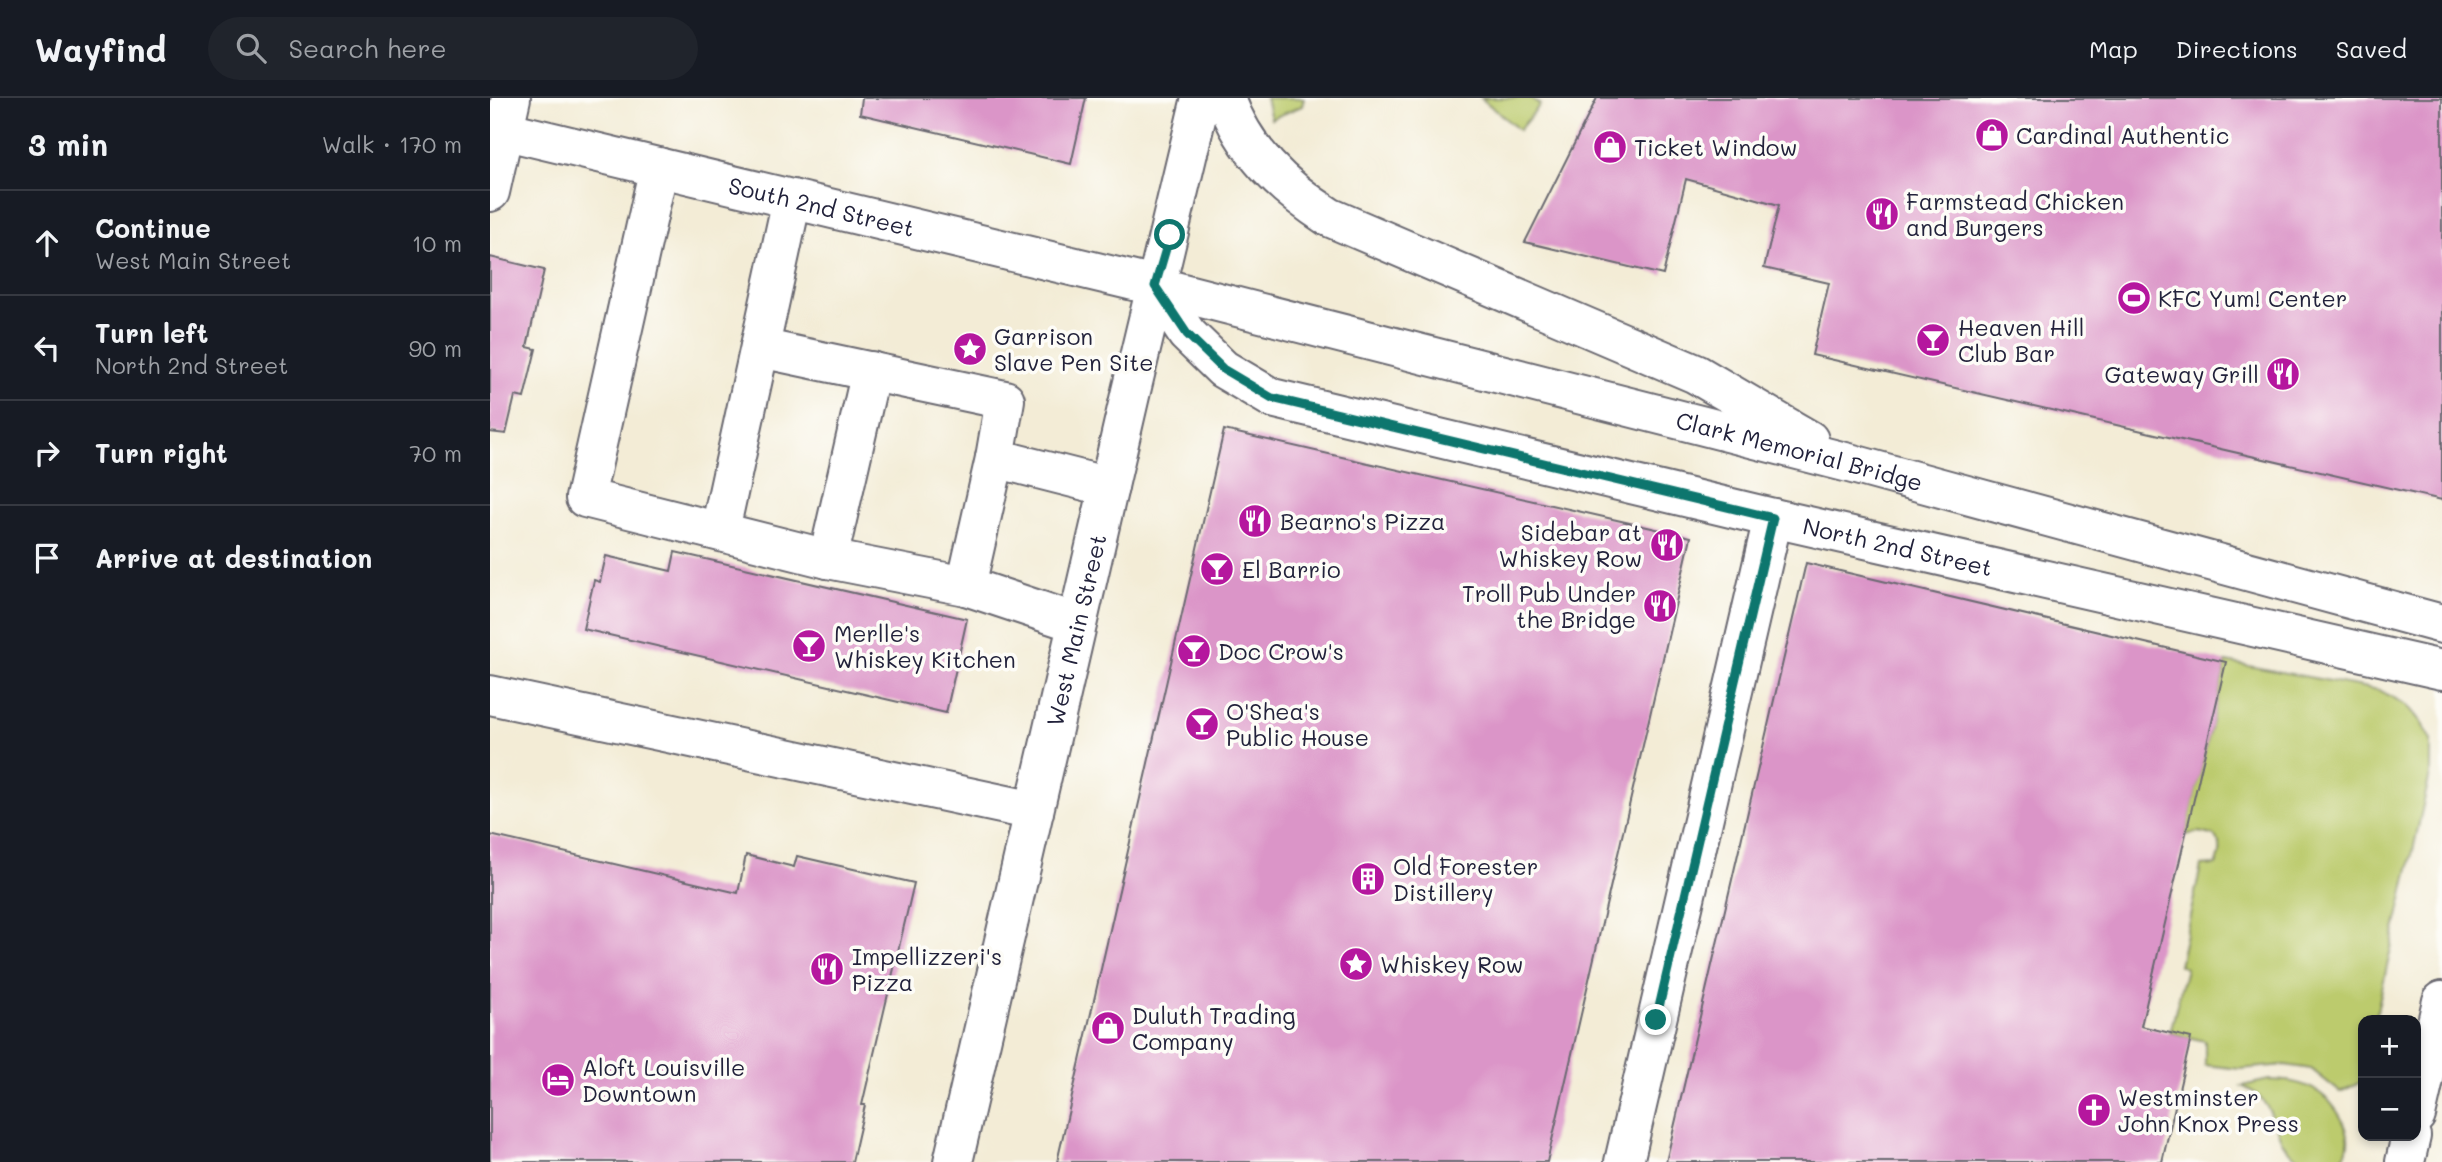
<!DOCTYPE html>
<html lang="en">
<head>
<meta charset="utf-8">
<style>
  body { margin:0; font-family:Mali,sans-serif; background:#20242c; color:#f1f3f6 }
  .controls { position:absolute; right:21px; bottom:21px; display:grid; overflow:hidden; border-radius:14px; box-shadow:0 4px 10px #0003 }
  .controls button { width:63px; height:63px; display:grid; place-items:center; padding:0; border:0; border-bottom:2px solid #363941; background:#171b24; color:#f1f3f6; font:35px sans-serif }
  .stop { position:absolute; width:21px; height:21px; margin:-16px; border:5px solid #0f766e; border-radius:50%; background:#fff }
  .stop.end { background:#0f766e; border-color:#fff; box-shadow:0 2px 7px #0008 }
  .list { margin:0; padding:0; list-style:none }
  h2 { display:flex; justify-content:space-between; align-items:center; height:91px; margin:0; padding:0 28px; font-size:30px }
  h2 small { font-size:23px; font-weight:400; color:#9ea1a6 }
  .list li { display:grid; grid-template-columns:46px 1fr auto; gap:21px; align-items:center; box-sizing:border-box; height:105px; padding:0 28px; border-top:2px solid #363941 }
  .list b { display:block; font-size:26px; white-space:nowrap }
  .list p { margin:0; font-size:23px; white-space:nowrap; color:#9ea1a6 }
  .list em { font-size:23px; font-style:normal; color:#9ea1a6 }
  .icon { flex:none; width:38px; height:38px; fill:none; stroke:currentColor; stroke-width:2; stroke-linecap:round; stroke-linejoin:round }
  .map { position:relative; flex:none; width:1952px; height:1064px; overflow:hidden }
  header { display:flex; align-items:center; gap:42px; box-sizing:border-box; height:98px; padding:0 35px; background:#171b24; border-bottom:2px solid #363941 }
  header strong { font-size:33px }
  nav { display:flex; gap:38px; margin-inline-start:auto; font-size:24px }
  .search { width:490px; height:63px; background:#20242c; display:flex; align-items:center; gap:18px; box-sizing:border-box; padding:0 24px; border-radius:38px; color:#9ea1a6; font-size:26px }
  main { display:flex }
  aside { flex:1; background:#171b24 }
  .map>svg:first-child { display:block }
  .green { fill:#bccb6d; stroke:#6f7654; stroke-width:2 }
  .building { fill:#db95c8 }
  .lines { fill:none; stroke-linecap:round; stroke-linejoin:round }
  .minor-casing { stroke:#6b6971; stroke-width:42 }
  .major-casing { stroke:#6b6971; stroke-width:42 }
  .minor { stroke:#fff; stroke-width:38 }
  .major { stroke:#fff; stroke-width:38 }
  .route { stroke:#0f766e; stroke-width:9 }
  .labels { text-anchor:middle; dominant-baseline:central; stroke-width:7; stroke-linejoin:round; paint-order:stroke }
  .poi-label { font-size:23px; fill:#22223b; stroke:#fdfcf7; text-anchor:start }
  .street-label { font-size:23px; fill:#22223b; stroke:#fdfcf7 }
</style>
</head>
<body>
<header>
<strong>Wayfind</strong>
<div class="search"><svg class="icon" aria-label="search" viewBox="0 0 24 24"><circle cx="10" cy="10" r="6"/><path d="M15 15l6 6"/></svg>Search here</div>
<nav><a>Map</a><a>Directions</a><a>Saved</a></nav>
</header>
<main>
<aside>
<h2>3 min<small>Walk · 170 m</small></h2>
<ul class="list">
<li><svg class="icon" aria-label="ahead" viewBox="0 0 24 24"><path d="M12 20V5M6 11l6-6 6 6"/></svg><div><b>Continue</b><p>West Main Street</p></div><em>10 m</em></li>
<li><svg class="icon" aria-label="left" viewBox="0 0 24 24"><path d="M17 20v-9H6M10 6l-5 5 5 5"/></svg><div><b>Turn left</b><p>North 2nd Street</p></div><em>90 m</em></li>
<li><svg class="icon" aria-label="right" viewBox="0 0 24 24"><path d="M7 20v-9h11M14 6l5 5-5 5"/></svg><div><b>Turn right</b></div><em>70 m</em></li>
<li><svg class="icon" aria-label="arrive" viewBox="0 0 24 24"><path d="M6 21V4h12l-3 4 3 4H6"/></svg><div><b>Arrive at destination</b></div></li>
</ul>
</aside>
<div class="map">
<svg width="1952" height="1064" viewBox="0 0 1952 1064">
  <rect width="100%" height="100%" fill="#fdfcf7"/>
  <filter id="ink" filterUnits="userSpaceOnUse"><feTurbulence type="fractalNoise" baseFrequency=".0143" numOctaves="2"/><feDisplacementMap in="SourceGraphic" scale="14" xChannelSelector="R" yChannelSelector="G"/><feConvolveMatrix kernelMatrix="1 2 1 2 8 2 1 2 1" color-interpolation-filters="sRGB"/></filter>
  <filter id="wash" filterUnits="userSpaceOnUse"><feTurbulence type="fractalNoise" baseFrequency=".00686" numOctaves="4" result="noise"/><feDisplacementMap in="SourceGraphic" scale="28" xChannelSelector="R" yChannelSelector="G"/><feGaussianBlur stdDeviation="1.57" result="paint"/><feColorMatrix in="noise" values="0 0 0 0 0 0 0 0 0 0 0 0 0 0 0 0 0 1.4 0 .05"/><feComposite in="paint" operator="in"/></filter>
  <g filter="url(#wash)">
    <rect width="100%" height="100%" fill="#f3ecd6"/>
    <g class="green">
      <polygon points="776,0 814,0 812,8 781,21"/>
      <polygon points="991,0 1041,0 1050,7 1029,32"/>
      <path d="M1736,564L1889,592L1917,607L1931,624L1941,642V672L1885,922H1873V973L1871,984L1850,994L1821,971L1795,967L1750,971L1715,967V943L1680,935L1696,870L1689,867L1711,768L1726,767C1731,755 1733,749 1725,738L1709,734L1695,737Z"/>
      <path d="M1779,982C1816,982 1841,994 1856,1030C1859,1037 1859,1049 1855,1056C1850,1064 1847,1064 1837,1064C1776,1064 1798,1024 1766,996C1762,993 1756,990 1752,988Z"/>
    </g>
    <g id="blocks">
      <g class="building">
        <polygon points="372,0 596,0 581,66 370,16"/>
        <polygon points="1107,0 1952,0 1952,402 1322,257 1339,185 1274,170 1289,107 1196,81 1173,177 1035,144"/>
        <polygon points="0,159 54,172 37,249 46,251 34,300 25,298 16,336 0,334"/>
        <polygon points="734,332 1201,439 1057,1064 567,1064"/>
        <polygon points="185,454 477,521 456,615 93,531 104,482 110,484 116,458 181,473"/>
        <polygon points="1316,465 1736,564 1651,928 1701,940 1672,1064 1176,1064"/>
        <polygon points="0,737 248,795 256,757 304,769 307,758 424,785 372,1007 375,1007 362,1064 0,1064"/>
      </g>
    </g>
  </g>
  <g filter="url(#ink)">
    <use href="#blocks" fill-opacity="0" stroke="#6b6971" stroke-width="2"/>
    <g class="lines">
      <g class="minor-casing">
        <g id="minor">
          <polyline points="169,69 95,400 338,461 476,488 587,525"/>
          <polyline points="0,94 21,0"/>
          <path id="s1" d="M665,188L697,236L733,271L782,300L1283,420L1952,572"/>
          <polyline points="270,250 515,302 505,360 476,488"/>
          <polyline points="505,360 619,389"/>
          <polyline points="230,432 302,101"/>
          <polyline points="338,461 381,273"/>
          <polyline points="0,597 544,713"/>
          <polyline points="1926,1017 1952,903"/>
          <polyline points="1134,1064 1283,420"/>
          <polyline points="1915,1064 1921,1038"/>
        </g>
      </g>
      <g class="major-casing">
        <g id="major">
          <path d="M736,0C754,53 794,90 839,119L1206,276L1319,342"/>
          <path id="s2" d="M0,29L665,188L1359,365L1952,526"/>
          <path id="s3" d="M463,1064L641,293L711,0"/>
        </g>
      </g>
      <use href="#minor" class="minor"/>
      <use href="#major" class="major"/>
    </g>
  </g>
  <g class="lines" filter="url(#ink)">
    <polyline class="route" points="680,137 665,188 697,236 733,271 782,300 1283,420 1166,922"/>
  </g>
  <defs>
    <g id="shop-disc" transform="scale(1.75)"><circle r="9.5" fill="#b5179e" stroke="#fdfcf7"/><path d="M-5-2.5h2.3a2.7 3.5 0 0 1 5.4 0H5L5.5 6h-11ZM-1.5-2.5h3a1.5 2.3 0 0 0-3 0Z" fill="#fff"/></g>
    <g id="restaurant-disc" transform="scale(1.75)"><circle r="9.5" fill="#b5179e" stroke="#fdfcf7"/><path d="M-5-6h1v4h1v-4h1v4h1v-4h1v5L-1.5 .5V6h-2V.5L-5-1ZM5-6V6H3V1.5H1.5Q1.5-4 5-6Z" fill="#fff"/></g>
    <g id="stadium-disc" transform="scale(1.75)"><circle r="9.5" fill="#b5179e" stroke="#fdfcf7"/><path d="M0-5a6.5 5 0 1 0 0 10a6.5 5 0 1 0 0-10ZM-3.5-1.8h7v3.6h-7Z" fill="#fff"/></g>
    <g id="bar-disc" transform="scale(1.75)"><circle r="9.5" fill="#b5179e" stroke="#fdfcf7"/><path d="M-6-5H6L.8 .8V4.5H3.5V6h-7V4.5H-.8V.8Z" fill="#fff"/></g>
    <g id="sight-disc" transform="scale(1.75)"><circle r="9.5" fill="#b5179e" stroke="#fdfcf7"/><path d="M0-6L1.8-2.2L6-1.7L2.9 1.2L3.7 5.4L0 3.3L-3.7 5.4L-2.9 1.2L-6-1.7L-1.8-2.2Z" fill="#fff"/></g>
    <g id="building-disc" transform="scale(1.75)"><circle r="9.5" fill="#b5179e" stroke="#fdfcf7"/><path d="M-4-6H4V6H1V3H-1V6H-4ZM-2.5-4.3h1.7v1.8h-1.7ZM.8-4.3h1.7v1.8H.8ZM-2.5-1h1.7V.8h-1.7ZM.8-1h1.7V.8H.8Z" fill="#fff"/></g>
    <g id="hotel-disc" transform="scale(1.75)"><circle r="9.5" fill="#b5179e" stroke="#fdfcf7"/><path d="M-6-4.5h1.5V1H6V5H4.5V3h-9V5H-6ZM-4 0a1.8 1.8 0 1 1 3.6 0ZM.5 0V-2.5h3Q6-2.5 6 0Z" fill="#fff"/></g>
    <g id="church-disc" transform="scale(1.75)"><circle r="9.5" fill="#b5179e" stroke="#fdfcf7"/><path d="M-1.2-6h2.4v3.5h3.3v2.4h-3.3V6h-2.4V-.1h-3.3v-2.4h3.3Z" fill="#fff"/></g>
  </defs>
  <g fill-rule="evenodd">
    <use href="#shop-disc" x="1502" y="37"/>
    <use href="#shop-disc" x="1120" y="49"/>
    <use href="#restaurant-disc" x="1392" y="116"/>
    <use href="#stadium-disc" x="1644" y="200"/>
    <use href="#bar-disc" x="1443" y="242"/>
    <use href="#sight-disc" x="480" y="251"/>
    <use href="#restaurant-disc" x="1793" y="276"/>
    <use href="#restaurant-disc" x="765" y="423"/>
    <use href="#restaurant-disc" x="1177" y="447"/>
    <use href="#bar-disc" x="727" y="471"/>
    <use href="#restaurant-disc" x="1170" y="508"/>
    <use href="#bar-disc" x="319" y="548"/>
    <use href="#bar-disc" x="704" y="553"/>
    <use href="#bar-disc" x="712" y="626"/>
    <use href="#building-disc" x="878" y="781"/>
    <use href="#sight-disc" x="866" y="866"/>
    <use href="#restaurant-disc" x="337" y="871"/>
    <use href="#shop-disc" x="618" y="930"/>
    <use href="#hotel-disc" x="68" y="982"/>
    <use href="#church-disc" x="1604" y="1012"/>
  </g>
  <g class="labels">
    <g class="poi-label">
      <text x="1526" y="37">Cardinal Authentic</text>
      <text x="1144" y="49">Ticket Window</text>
      <text x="1416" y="103">Farmstead Chicken<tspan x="1416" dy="26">and Burgers</tspan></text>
      <text x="1668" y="200">KFC Yum! Center</text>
      <text x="1468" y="229">Heaven Hill<tspan x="1468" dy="26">Club Bar</tspan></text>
      <text x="504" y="238">Garrison<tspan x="504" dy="26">Slave Pen Site</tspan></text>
      <text x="1769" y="276" text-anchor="end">Gateway Grill</text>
      <text x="790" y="423">Bearno's Pizza</text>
      <text x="1152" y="434" text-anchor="end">Sidebar at<tspan x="1152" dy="26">Whiskey Row</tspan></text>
      <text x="752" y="471">El Barrio</text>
      <text x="1146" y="495" text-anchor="end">Troll Pub Under<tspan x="1146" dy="26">the Bridge</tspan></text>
      <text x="344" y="535">Merlle's<tspan x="344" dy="26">Whiskey Kitchen</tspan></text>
      <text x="728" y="553">Doc Crow's</text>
      <text x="736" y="613">O'Shea's<tspan x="736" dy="26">Public House</tspan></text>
      <text x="903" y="768">Old Forester<tspan x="903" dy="26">Distillery</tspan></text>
      <text x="362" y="858">Impellizzeri's<tspan x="362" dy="26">Pizza</tspan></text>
      <text x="890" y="866">Whiskey Row</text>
      <text x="642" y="917">Duluth Trading<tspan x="642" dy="26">Company</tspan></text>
      <text x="92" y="969">Aloft Louisville<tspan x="92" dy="26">Downtown</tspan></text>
      <text x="1628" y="999">Westminster<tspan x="1628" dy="26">John Knox Press</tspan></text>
    </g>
    <g class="street-label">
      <text stroke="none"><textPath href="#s2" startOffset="341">South 2nd Street</textPath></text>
      <text stroke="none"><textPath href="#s2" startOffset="1349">Clark Memorial Bridge</textPath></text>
      <text stroke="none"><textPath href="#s1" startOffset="808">North 2nd Street</textPath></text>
      <text stroke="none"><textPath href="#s3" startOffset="546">West Main Street</textPath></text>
    </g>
  </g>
</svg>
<div class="controls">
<button>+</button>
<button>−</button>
</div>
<div class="stop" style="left:680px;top:137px"></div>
<div class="stop end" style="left:1166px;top:922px"></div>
</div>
</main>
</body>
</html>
